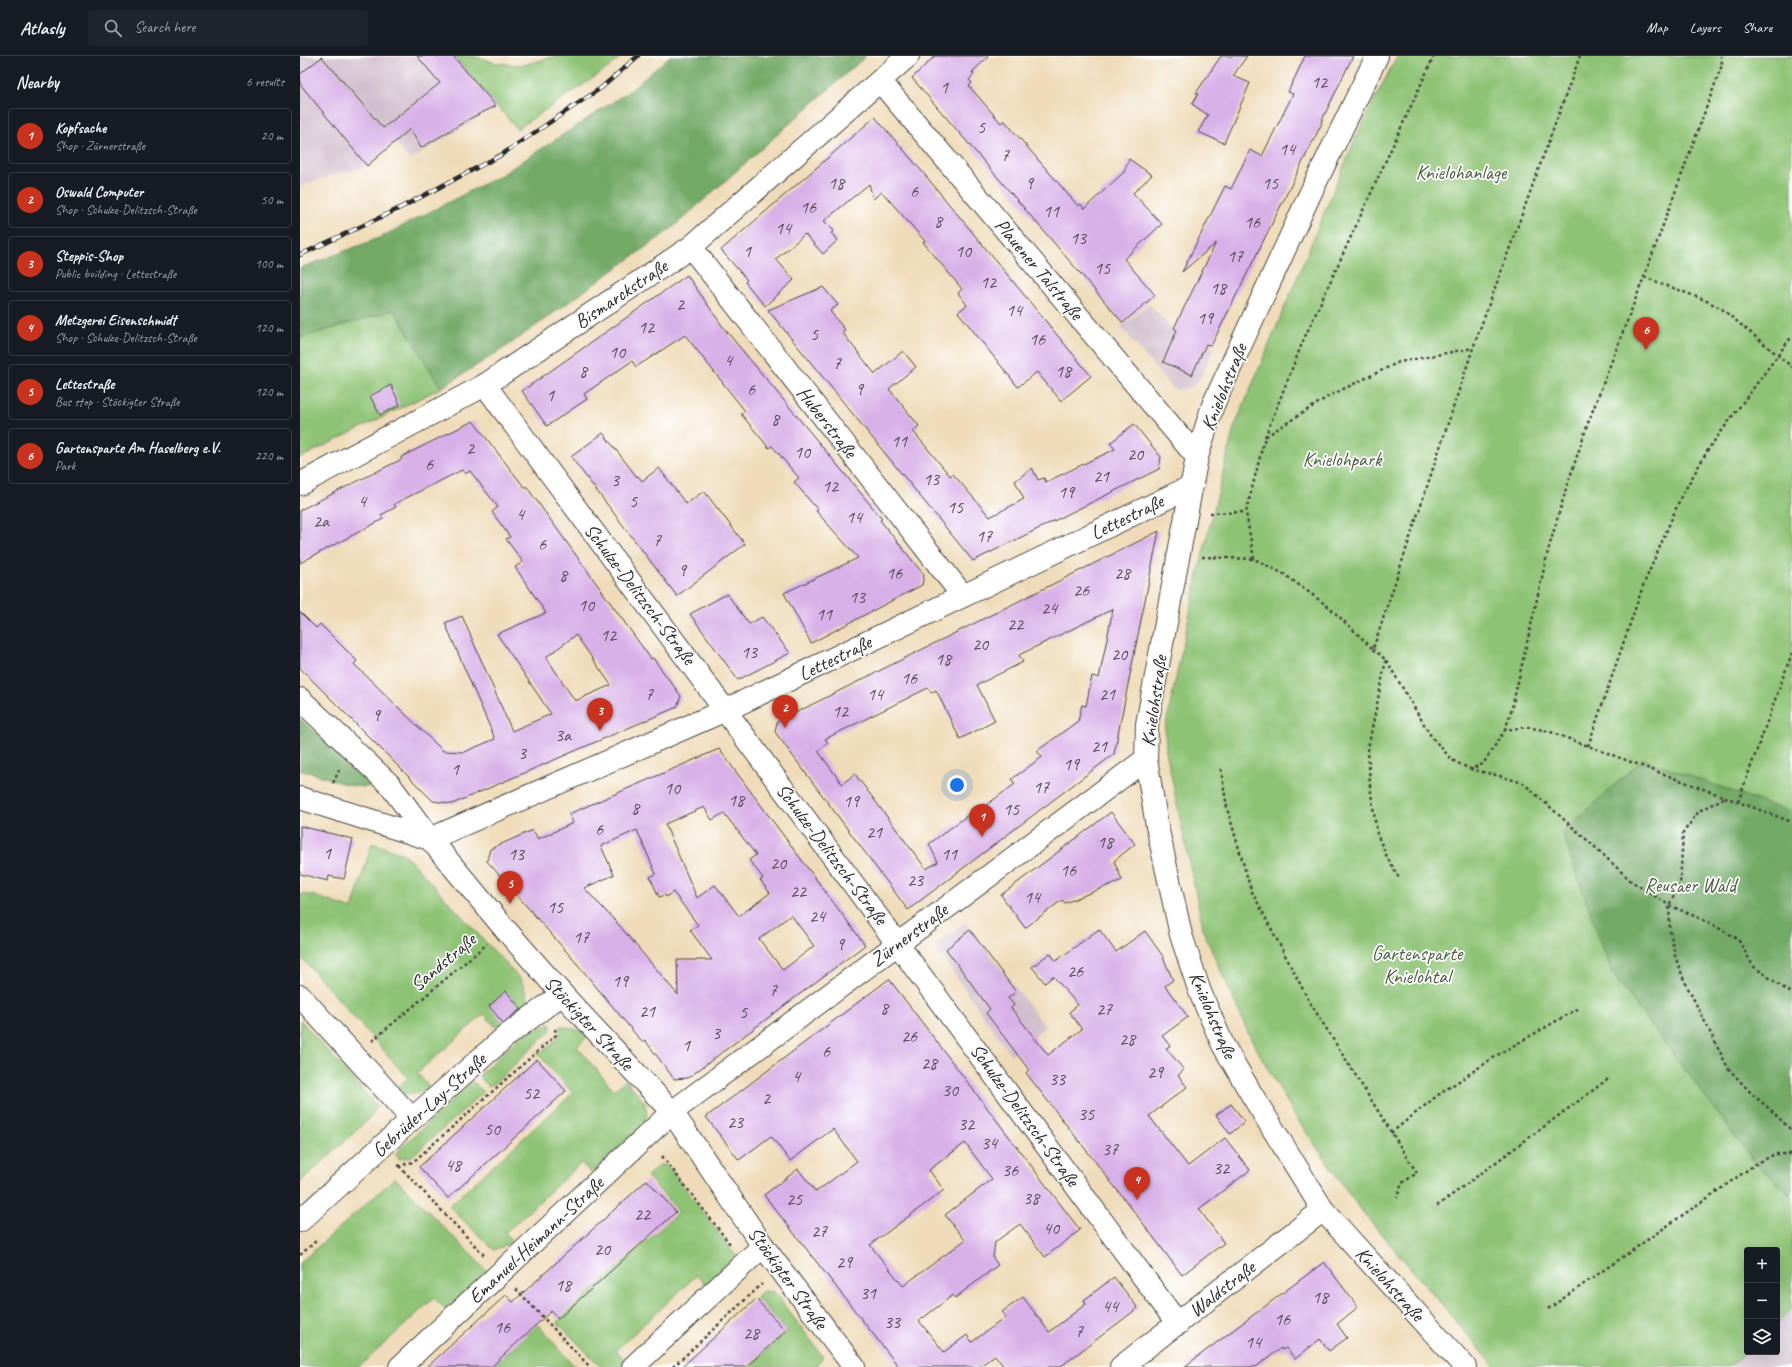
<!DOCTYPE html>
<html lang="en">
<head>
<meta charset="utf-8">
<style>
  body { margin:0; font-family:Caveat,sans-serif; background:#20242c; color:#f1f3f6 }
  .controls { position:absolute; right:12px; bottom:12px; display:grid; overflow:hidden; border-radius:4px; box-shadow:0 4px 16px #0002 }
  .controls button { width:36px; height:36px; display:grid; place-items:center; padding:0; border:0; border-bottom:1px solid #363941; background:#171b24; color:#f1f3f6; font:20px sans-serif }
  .you { position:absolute; left:657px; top:729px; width:14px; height:14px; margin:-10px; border:3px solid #fff; border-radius:50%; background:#1a73e8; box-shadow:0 0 0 6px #1a73e833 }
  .badge { display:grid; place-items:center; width:26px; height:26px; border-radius:50%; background:#c8321e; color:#fff; font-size:13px; font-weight:700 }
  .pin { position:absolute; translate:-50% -33px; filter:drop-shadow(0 1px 2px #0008) }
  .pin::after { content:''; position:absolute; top:21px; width:14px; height:12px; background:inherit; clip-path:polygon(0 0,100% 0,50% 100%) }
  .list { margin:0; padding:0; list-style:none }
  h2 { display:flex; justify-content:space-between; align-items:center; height:52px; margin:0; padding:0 16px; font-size:17px }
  h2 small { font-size:13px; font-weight:400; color:#9ea1a6 }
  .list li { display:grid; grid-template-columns:26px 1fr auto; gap:12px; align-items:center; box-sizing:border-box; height:56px; margin:0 8px 8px; padding:0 8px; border:1px solid #363941; border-radius:4px }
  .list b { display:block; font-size:15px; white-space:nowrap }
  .list p { margin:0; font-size:13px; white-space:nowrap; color:#9ea1a6 }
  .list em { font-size:13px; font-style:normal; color:#9ea1a6 }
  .icon { flex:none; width:22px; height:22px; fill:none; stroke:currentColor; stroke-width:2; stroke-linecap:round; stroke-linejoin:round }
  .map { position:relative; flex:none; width:1492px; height:1311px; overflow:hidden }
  header { display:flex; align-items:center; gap:24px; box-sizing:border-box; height:56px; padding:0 20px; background:#171b24; border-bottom:1px solid #363941 }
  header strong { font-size:19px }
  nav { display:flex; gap:22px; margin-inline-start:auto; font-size:14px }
  .search { width:280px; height:36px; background:#20242c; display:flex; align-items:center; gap:10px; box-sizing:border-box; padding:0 14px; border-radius:4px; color:#9ea1a6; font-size:15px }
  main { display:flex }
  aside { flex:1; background:#171b24 }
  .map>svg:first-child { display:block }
  .industrial { fill:#d0bdcc }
  .green { fill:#8ec374; stroke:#5c7750 }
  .forest { fill:#72a966; stroke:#4e6a48 }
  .building { fill:#d8b0e8; fill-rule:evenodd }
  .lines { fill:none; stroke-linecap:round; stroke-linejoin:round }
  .minor-casing { stroke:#484540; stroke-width:24 }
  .path { stroke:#484540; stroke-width:2.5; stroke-dasharray:3 3; stroke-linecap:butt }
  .minor { stroke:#fff; stroke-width:22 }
  .rail-casing { stroke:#2b2b2b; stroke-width:4.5 }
  .rail { stroke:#fff; stroke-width:3; stroke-dasharray:9; stroke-linecap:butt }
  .labels { text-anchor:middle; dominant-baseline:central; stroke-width:3.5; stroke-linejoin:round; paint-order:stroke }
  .number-label { font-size:18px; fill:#564c5a }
  .park-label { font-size:20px; fill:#4e6045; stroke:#fff }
  .street-label { font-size:20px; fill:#2b2b2b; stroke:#fff }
</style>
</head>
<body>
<header>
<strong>Atlasly</strong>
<div class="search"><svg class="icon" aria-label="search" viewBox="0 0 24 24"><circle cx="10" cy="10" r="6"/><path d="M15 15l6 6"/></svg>Search here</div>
<nav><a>Map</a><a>Layers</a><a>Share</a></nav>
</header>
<main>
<aside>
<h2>Nearby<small>6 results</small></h2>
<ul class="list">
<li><span class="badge">1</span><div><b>Kopfsache</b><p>Shop · Zürnerstraße</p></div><em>20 m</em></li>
<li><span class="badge">2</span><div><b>Oswald Computer</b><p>Shop · Schulze-Delitzsch-Straße</p></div><em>50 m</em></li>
<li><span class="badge">3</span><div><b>Steppis-Shop</b><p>Public building · Lettestraße</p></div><em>100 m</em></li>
<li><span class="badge">4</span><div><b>Metzgerei Eisenschmidt</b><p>Shop · Schulze-Delitzsch-Straße</p></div><em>120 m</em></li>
<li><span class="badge">5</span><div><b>Lettestraße</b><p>Bus stop · Stöckigter Straße</p></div><em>120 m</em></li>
<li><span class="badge">6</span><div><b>Gartensparte Am Haselberg e.V.</b><p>Park</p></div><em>220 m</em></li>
</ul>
</aside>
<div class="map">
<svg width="1492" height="1311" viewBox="0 0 1492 1311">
  <rect width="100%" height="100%" fill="#fff"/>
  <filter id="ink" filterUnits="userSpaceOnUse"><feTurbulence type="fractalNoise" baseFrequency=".025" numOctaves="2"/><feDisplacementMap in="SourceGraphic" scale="8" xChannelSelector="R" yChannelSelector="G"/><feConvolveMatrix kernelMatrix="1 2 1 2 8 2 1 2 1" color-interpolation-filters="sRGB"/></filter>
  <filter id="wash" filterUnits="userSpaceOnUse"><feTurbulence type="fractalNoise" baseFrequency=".012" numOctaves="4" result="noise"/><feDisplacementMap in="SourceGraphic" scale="16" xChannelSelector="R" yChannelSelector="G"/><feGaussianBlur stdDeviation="0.9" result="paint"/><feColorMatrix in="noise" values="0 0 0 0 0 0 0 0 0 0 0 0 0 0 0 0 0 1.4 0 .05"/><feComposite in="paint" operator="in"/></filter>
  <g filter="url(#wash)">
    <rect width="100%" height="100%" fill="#efdbb9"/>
    <g class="industrial">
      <polygon points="0,0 154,0 197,50 110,104 95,86 67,110 20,123 0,131"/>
      <polygon points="849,248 871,272 914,293 899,324 890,332 879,334 872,332 821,271"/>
      <polygon points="666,866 745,971 711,999 634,889"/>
      <polygon points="1492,1253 1492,1311 1429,1311 1447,1295 1447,1296 1477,1296 1477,1267"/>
    </g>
    <g class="green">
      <polygon points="154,0 174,0 196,7 224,9 256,0 322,0 308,12 217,73"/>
      <polygon points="1097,0 1492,0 1492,757 1343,703 1312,917 1456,1108 1492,1139 1492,1253 1477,1267 1477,1194 1447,1194 1447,1295 1429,1311 1195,1311 1059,1152 997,1063 951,983 904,877 866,695 865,673 899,514 934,372 1058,76"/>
      <polygon points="94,254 141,332 0,402 0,282"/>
      <polygon points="72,787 104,798 221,924 230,947 197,972 184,958 117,1017 131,1033 123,1036 104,1038 97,1032 108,1022 0,900 0,838 12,839 52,853"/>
      <polygon points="0,964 77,1050 70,1062 0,1126"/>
      <polygon points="250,968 251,974 194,1028 188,1030 180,1022 180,1018 225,977"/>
      <path d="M260,970L275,973L288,980L277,991L314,1034L326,1024L345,1047L347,1060L341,1072L291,1117L281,1107L205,1177L213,1186L194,1194L149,1150L273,1037L238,998C249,990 262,985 260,970Z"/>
      <polygon points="171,1026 174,1026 182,1034 182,1038 111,1101 99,1103 95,1098"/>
      <polygon points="359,1109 367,1109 436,1200 411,1234 397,1219 316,1294 328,1308 325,1311 301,1311 257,1266 379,1156 347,1120"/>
      <polygon points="95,1122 187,1215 145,1253 134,1242 59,1311 0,1311 0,1207"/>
      <polygon points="463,1235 474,1236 522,1299 522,1303 514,1311 449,1311 487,1275 456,1241"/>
      <polygon points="238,1269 275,1311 192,1311"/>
    </g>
    <g class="forest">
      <polygon points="370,0 566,0 371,173 209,289 141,332 94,254 0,282 0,212 79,182 203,118 331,34"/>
      <path d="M0,663L76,729C49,737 26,717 0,715Z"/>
      <polygon points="1343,703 1492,757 1492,1139 1456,1108 1312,917 1262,777"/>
    </g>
    <g id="blocks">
      <g class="building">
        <polygon points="117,0 153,0 196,50 171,62 121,92 110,73 67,110 0,28 0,18 22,1 83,72 140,27"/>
        <polygon points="635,0 689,0 672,16 674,18 669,24 672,27 669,30 701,67 704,64 778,150 781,148 784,153 824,116 829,103 852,119 833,137 862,168 824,203 855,239 823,267 612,22"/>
        <polygon points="921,0 947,0 933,20 950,27 924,87 898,76 908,59 892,48 898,38 896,37"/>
        <polygon points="1005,0 1053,0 1021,66 1022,67 911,290 906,288 892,319 863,306 877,274 874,272 916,187 882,216 925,130 931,133 950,94 962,100 993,38 988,36"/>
        <polygon points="575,61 620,113 791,320 761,345 737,316 718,331 658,256 667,249 658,237 662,233 623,186 625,185 582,136 573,143 569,128 524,165 534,175 531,177 538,184 523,198 505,178 476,203 494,224 465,250 445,226 447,224 421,194"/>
        <polygon points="387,219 423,271 582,463 580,464 624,519 622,529 511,587 484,537 558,502 516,455 518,454 494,426 499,422 472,390 469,392 441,358 445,355 385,279 336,311 332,305 284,338 287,343 247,370 222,335"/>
        <polygon points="523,231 538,249 530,255 545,274 542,276 575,318 603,295 616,311 589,333 619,370 613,375 650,420 653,418 690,461 724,443 715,425 732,412 738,424 744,422 746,426 815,393 810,387 834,368 861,401 859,413 673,505 468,254"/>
        <polygon points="91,329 100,349 80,359 70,340"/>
        <path d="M173,365L225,432L226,430L351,603L353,602L381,640L377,651L152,748L133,745L0,612V556L16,572L20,568L57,605L54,608L143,695L164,696L195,683L145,567L162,560L212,675L251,658L197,578L246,557L215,511L223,506L206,483L210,481L192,456L198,451L170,415L165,418L162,414L94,448L96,451L81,459L83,463L0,507V454L102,403L101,401ZM276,579L311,629L275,645L246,601Z"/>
        <polygon points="303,377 337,421 338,420 342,425 359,412 386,448 404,435 445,488 377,540 271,401"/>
        <path d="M859,475L814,698L608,854L475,676L477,666ZM813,553L799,622L792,620L786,650L782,649L778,665L737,695L742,701L712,723L715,728L685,750L683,748L629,788L638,806L626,813L555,718L542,728L518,695L528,687L525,683L628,632L631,637L636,634L660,683L695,665L677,629L723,606L719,599Z"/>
        <polygon points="427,538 449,568 462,561 490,597 438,624 390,558"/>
        <path d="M419,693L565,889L388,1022L374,1023L345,984L342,986L279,910L187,805L190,793L233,774L238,783L273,767L269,758ZM404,751L412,764L424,757L456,799L449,804L463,822L460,824L470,837L439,860L415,829L397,842L365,768ZM337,774L356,818L350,821L359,841L365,839L366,841L373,836L398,869L390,874L412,904H377L378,939L318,868L284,832L314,819L301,790ZM491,859L514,890L483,914L459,883Z"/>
        <polygon points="811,756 835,788 814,805 822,824 765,847 762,844 725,872 701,839"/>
        <polygon points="0,770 53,783 44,823 29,820 28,825 0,818"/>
        <polygon points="799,873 816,896 845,875 862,899 873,924 865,930 888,961 862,980 870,990 866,992 884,1014 878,1019 887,1031 849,1060 888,1110 925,1082 950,1114 899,1153 924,1187 882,1219 839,1162 726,1017 729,1014 686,957 690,953 646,893 670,874 716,936 708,942 714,949 711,952 748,999 782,973 769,956 778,949 753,920 745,927 732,911 750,897 756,905"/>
        <path d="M589,923L780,1174L745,1201L720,1168L695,1186L693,1202L698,1209L655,1242L653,1239L619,1265L644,1296L667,1279L672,1286L706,1261L702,1256L723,1241L749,1276L786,1248L784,1244L814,1221L838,1252L760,1311H704L695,1299L679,1311H599L464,1139L498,1113L516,1136L557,1105L533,1073L490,1105L471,1080L439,1104L406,1061ZM665,1087L692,1123L645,1159L665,1184L603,1230L570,1189L644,1134L629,1114Z"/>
        <polygon points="206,935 221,953 203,967 189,950"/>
        <polygon points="237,1003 266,1035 148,1142 119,1111"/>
        <polygon points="931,1048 945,1066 930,1078 916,1059"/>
        <polygon points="347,1124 376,1156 258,1263 251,1255 191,1311 127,1311 206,1239 213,1246"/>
        <polygon points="1024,1206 1058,1251 1037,1268 1047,1282 1029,1295 1020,1283 995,1303 986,1292 982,1294 981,1292 956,1311 884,1311"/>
        <polygon points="456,1243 486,1275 446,1311 382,1311"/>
      </g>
    </g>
  </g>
  <g filter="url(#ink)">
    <use href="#blocks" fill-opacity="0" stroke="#484540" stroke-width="1"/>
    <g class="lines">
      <g class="minor-casing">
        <g id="minor">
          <polyline points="1077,0 1011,136 913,349 897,401 847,668 846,703 857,770 881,879 900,936 923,989 952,1039 1023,1154 1165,1311"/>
          <polyline points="580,25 897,401"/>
          <polyline points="391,191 663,540"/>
          <polyline points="185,329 878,1268"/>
          <polyline points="0,428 185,329 391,191 608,0"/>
          <polyline points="0,643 90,729 130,783 205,873 262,938 372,1056 463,1190 554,1311"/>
          <polyline points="0,742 130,783"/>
          <polyline points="130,783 426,654 892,430"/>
          <polyline points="0,940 112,1063"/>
          <polyline points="0,1165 112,1063 205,981 262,938"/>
          <polyline points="100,1311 372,1056 846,703"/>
          <polyline points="333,1311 463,1190"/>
          <polyline points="821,1311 1023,1154"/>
        </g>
      </g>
      <g class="path">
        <polyline points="1344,221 1405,244 1422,253 1492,311"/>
        <polyline points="965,381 1003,285 1134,0"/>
        <polyline points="910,457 946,456"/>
        <polyline points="902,501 954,503 984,518 1029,551 1073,593 1173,292 1280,0"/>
        <polyline points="954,503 946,456 965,381 1029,340 1099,306 1173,292"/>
        <polyline points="1073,593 1086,604 1131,680 1152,704 1170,713 1183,708 1205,674 1227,671 1248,675 1492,766"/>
        <polyline points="1086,604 1068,692 1070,730 1077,778 1087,801 1100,824"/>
        <polyline points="1205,674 1211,656 1248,495 1266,433 1288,367 1344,221 1422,9 1421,0"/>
        <polyline points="1288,690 1343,530 1381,441 1409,392 1492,280"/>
        <polyline points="921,713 927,752 951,834 1009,945 1117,1117 1102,1127 1097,1142"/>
        <polyline points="1170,713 1200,720 1223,727 1296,792 1331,825 1369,849 1408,866 1438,883 1453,910 1492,938"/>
        <polyline points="33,727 39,714"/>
        <polyline points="1424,742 1399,755 1383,777 1380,829 1369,849 1370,874 1375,900 1384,924 1428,1012 1451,1037 1472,1055 1492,1075"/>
        <polyline points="1438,746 1492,597"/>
        <polyline points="72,985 187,888"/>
        <polyline points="1091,1077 1138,1039 1199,998 1279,952"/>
        <polyline points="362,1100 430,1188"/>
        <polyline points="98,1110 113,1106 256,979 255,973"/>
        <polyline points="99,1110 184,1199"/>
        <polyline points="1137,1150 1308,1023"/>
        <polyline points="0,1199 16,1185"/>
        <polyline points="216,1233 290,1311"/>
        <polyline points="1248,1253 1456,1108 1475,1098 1492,1098"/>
        <polyline points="373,1311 462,1228"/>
      </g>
      <use href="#minor" class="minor"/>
      <g class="rail-casing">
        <polyline id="rail" points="0,199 96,154 201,99 301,32 338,0"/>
      </g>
      <use href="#rail" class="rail"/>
    </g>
  </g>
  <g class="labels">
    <g class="number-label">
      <text x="1019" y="26">12</text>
      <text x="644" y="31">1</text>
      <text x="681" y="71">5</text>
      <text x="987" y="93">14</text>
      <text x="705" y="99">7</text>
      <text x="536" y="127">18</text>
      <text x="729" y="127">9</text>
      <text x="970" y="127">15</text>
      <text x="614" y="135">6</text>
      <text x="508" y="151">16</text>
      <text x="751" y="155">11</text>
      <text x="638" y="165">8</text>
      <text x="952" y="166">16</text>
      <text x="483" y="172">14</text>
      <text x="778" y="182">13</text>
      <text x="447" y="195">1</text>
      <text x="663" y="195">10</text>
      <text x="935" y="200">17</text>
      <text x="802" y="212">15</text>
      <text x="688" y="226">12</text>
      <text x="918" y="232">18</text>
      <text x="380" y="248">2</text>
      <text x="714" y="254">14</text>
      <text x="905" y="262">19</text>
      <text x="346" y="271">12</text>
      <text x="514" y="278">5</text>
      <text x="737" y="283">16</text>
      <text x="317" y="296">10</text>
      <text x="428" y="304">4</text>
      <text x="537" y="307">7</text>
      <text x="283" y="315">8</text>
      <text x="763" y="315">18</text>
      <text x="451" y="333">6</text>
      <text x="559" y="333">9</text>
      <text x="250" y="339">1</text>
      <text x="475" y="363">8</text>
      <text x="599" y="385">11</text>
      <text x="170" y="392">2</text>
      <text x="502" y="396">10</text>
      <text x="835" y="398">20</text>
      <text x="129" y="408">6</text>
      <text x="801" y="420">21</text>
      <text x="631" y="423">13</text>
      <text x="315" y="424">3</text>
      <text x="530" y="430">12</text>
      <text x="766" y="436">19</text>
      <text x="62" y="445">4</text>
      <text x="333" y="445">5</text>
      <text x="655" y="451">15</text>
      <text x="220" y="458">4</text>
      <text x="554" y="461">14</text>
      <text x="21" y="465">2a</text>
      <text x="684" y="480">17</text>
      <text x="357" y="484">7</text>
      <text x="242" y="488">6</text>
      <text x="382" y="514">9</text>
      <text x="594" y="517">16</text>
      <text x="822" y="517">28</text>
      <text x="263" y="519">8</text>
      <text x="781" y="534">26</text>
      <text x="557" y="541">13</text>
      <text x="286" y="549">10</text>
      <text x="749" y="552">24</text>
      <text x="524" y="558">11</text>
      <text x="715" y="568">22</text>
      <text x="308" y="579">12</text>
      <text x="680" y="588">20</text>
      <text x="449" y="596">13</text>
      <text x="819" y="598">20</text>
      <text x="643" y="603">18</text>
      <text x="609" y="622">16</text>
      <text x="349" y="638">7</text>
      <text x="575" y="638">14</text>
      <text x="807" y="638">21</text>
      <text x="540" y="655">12</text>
      <text x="76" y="659">9</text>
      <text x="263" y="679">3a</text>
      <text x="799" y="690">21</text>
      <text x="222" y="697">3</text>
      <text x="771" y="708">19</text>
      <text x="155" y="713">1</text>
      <text x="741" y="731">17</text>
      <text x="372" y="732">10</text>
      <text x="436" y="744">18</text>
      <text x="551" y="745">19</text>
      <text x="335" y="752">8</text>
      <text x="711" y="753">15</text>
      <text x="299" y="773">6</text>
      <text x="574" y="776">21</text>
      <text x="805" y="786">18</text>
      <text x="27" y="797">1</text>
      <text x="216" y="798">13</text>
      <text x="649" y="798">11</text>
      <text x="478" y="807">20</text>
      <text x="768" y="814">16</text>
      <text x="615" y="824">23</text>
      <text x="498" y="835">22</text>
      <text x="732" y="841">14</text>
      <text x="255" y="851">15</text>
      <text x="517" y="860">24</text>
      <text x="281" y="881">17</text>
      <text x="540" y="888">9</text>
      <text x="775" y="915">26</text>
      <text x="320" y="925">19</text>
      <text x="473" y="934">7</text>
      <text x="584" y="952">8</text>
      <text x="804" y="953">27</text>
      <text x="347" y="955">21</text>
      <text x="443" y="956">5</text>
      <text x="416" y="977">3</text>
      <text x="609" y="980">26</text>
      <text x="827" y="983">28</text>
      <text x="386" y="989">1</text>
      <text x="526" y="995">6</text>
      <text x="629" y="1007">28</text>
      <text x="855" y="1016">29</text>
      <text x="496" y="1020">4</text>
      <text x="757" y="1023">33</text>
      <text x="650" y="1034">30</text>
      <text x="231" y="1037">52</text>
      <text x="466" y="1042">2</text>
      <text x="786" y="1058">35</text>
      <text x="435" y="1066">23</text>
      <text x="666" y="1068">32</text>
      <text x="192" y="1073">50</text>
      <text x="689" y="1087">34</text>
      <text x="810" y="1093">37</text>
      <text x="153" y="1109">48</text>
      <text x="921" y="1112">32</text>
      <text x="710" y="1114">36</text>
      <text x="731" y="1142">38</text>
      <text x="494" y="1143">25</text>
      <text x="342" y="1158">22</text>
      <text x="751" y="1172">40</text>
      <text x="519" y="1175">27</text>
      <text x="302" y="1193">20</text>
      <text x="544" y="1206">29</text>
      <text x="263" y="1229">18</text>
      <text x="568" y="1237">31</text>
      <text x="1020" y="1241">18</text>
      <text x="810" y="1250">44</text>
      <text x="982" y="1263">16</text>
      <text x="592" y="1266">33</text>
      <text x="202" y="1271">16</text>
      <text x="779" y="1275">7</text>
      <text x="451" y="1277">28</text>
      <text x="953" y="1286">14</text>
    </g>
    <g class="park-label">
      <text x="1161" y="116">Knielohanlage</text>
      <text x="1042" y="403">Knielohpark</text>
      <text x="1390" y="829">Reusaer Wald</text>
      <text x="1117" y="897">Gartensparte<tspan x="1117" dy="23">Knielohtal</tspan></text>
    </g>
    <g class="street-label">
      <text transform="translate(739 213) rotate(50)">Plauener Talstraße</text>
      <text transform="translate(321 238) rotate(-34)">Bismarckstraße</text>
      <text transform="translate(924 331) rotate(-68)">Knielohstraße</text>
      <text transform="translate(527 366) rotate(52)">Huberstraße</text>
      <text transform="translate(827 461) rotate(-26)">Lettestraße</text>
      <text transform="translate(340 538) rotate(53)">Schulze-Delitzsch-Straße</text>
      <text transform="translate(535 602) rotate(-26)">Lettestraße</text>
      <text transform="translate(854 645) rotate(-82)">Knielohstraße</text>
      <text transform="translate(532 798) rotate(53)">Schulze-Delitzsch-Straße</text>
      <text transform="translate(609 879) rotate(-37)">Zürnerstraße</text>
      <text transform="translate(143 906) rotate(-40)">Sandstraße</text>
      <text transform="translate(913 959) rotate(67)">Knielohstraße</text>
      <text transform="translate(289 967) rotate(47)">Stöckigter Straße</text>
      <text transform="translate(129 1049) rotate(-42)">Gebrüder-Lay-Straße</text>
      <text transform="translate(725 1059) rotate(54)">Schulze-Delitzsch-Straße</text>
      <text transform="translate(236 1184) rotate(-43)">Emanuel-Heimann-Straße</text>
      <text transform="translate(488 1222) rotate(54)">Stöckigter Straße</text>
      <text transform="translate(1090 1228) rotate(48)">Knielohstraße</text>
      <text transform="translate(922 1233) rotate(-38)">Waldstraße</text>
    </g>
  </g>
</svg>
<div class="controls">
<button>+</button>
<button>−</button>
<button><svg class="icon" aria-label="layers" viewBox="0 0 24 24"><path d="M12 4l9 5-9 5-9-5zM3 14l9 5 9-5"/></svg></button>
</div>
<div class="you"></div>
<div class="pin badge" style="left:682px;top:781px">1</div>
<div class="pin badge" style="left:485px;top:672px">2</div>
<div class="pin badge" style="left:300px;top:675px">3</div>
<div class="pin badge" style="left:837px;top:1144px">4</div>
<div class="pin badge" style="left:210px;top:848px">5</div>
<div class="pin badge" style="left:1346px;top:294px">6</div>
</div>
</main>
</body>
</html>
